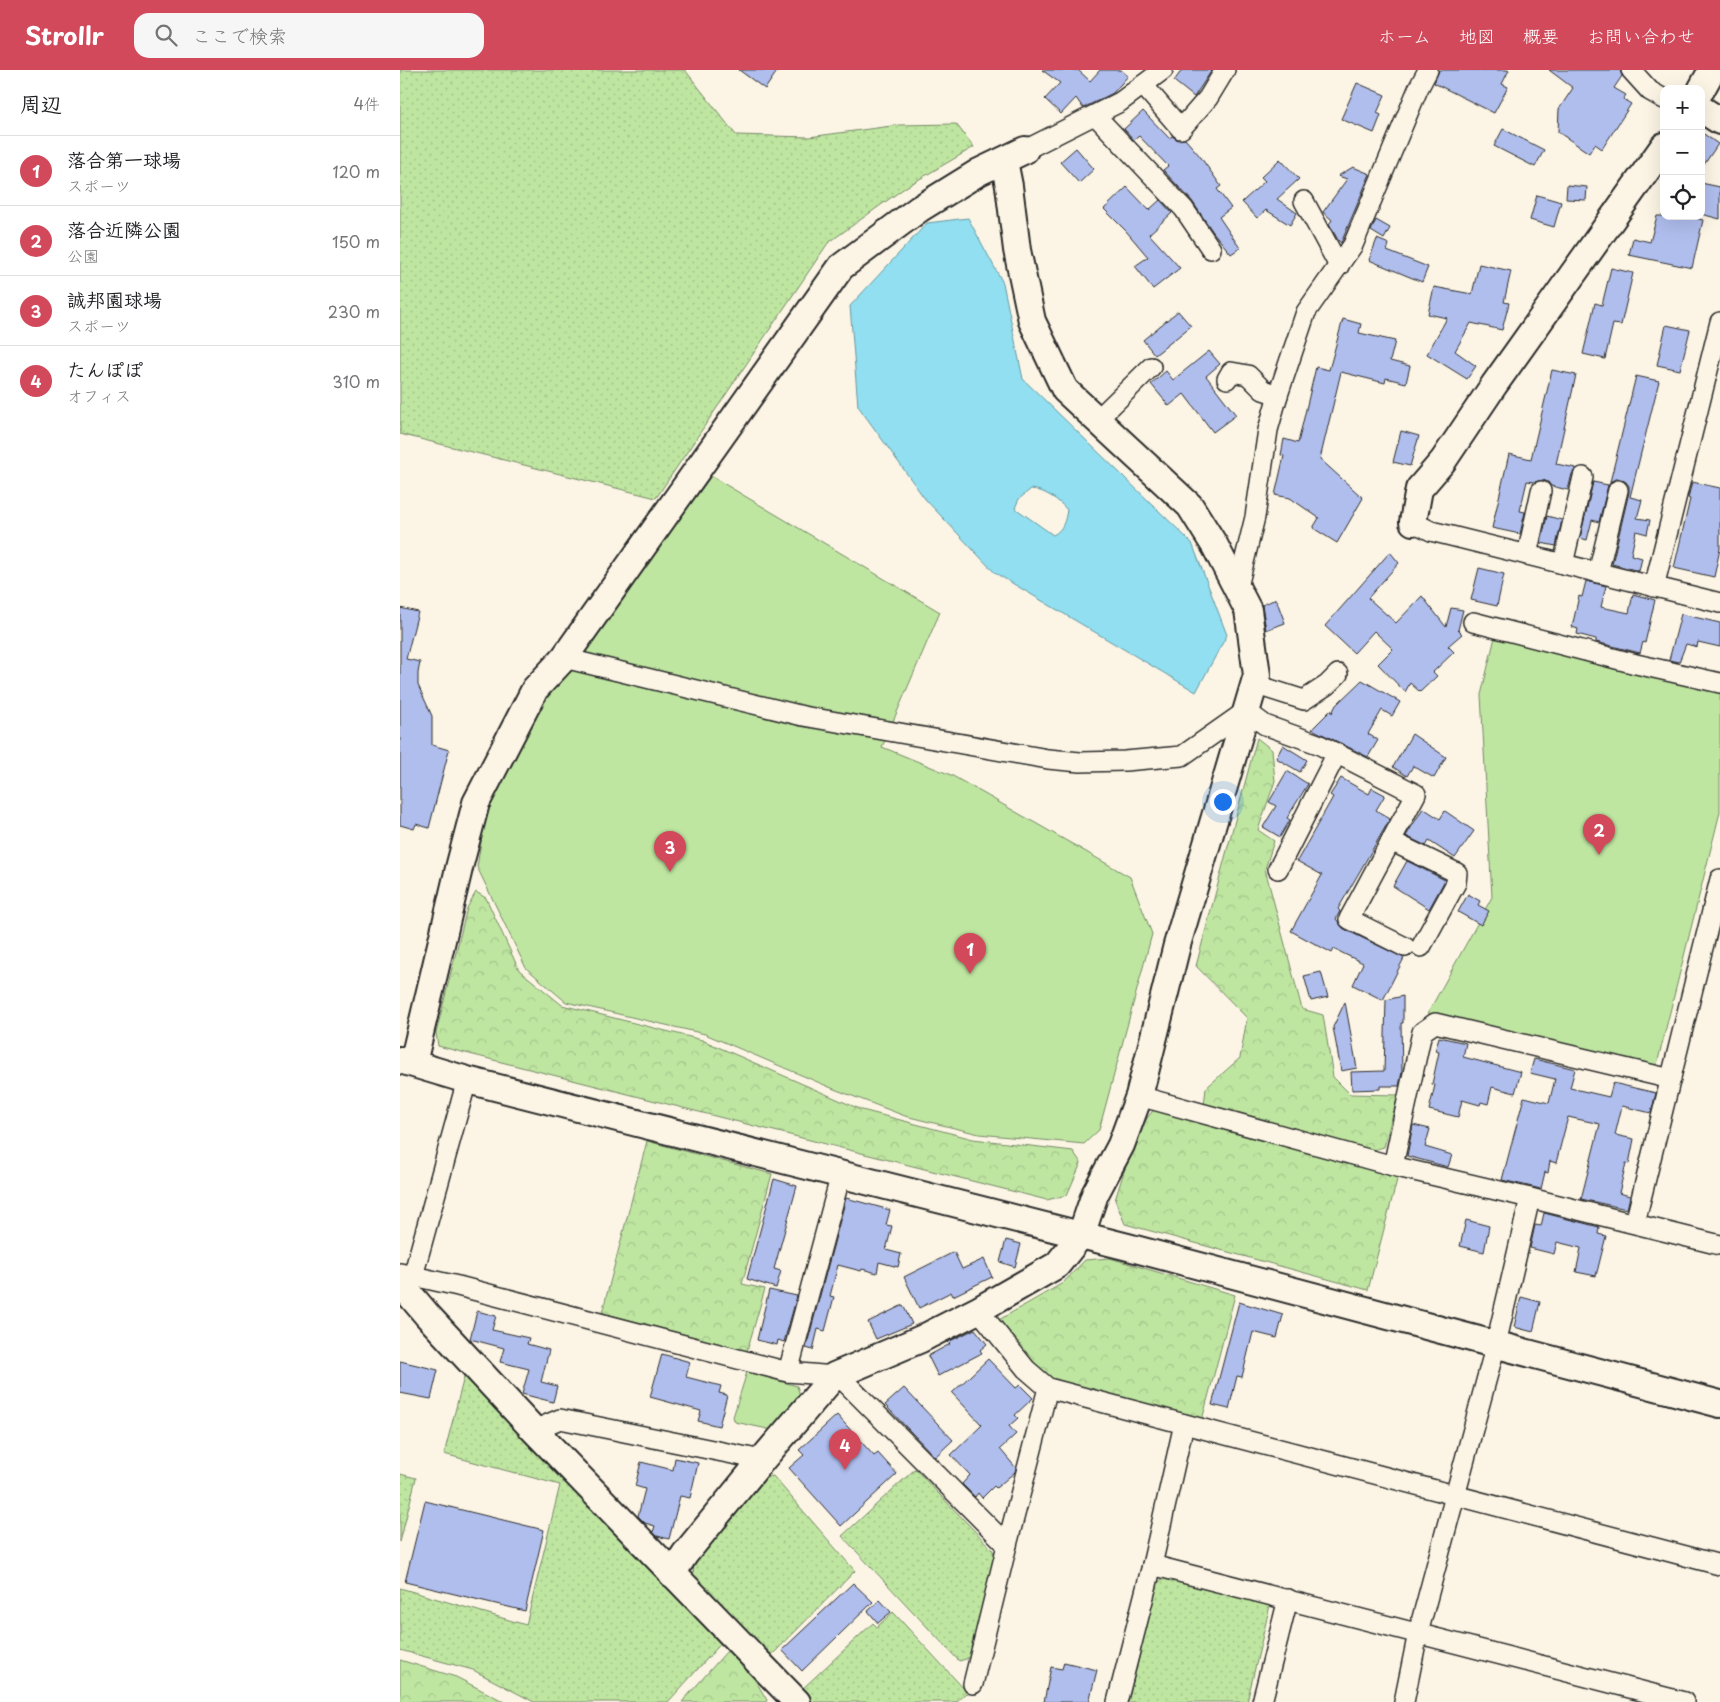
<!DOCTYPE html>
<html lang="ja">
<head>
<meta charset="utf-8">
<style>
  body { margin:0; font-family:"Playpen Sans","Klee One",sans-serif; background:#f6f6f6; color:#202124 }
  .controls { position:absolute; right:15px; top:15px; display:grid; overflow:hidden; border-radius:10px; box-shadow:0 5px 20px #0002 }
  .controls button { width:45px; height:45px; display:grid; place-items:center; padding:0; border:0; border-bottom:1px solid #e0e0e0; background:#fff; color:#202124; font:25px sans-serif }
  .you { position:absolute; left:822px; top:731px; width:18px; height:18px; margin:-12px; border:4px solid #fff; border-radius:50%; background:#1a73e8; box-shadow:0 0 0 8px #1a73e833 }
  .badge { display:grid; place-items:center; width:32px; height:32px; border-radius:50%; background:#d1495b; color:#fff; font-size:16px; font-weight:700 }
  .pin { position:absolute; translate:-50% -41px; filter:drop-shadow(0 1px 2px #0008) }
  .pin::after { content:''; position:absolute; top:26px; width:18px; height:15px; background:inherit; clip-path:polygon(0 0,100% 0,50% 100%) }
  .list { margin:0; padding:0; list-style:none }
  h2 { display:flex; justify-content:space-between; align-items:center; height:65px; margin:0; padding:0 20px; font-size:21px }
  h2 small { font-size:16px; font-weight:400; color:#757577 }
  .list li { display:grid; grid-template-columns:32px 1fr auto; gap:15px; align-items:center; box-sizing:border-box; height:70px; padding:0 20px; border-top:1px solid #e0e0e0 }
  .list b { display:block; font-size:19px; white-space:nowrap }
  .list p { margin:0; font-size:16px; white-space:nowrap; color:#757577 }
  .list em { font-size:16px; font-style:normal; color:#757577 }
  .icon { flex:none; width:28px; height:28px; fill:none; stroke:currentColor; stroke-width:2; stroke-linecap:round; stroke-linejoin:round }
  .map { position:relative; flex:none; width:1320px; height:1632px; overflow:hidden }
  header { display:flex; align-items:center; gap:30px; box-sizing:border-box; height:70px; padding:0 25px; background:#d1495b; color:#fff }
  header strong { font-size:24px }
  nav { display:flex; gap:28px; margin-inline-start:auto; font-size:18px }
  .search { width:350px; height:45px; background:#f6f6f6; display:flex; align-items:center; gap:12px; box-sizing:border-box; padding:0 18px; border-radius:15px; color:#757577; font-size:19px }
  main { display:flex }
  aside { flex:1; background:#fff }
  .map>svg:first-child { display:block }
  .grass { fill:url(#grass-dots); stroke:#758866 }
  .forest { fill:url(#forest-crowns); stroke:#758866 }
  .park { fill:#bfe6a1; stroke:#758866 }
  .water { fill:#91dff0; stroke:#6897a1; fill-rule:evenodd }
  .building { fill:#b0beee; stroke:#2b2b2b }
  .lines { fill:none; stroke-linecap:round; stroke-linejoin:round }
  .street-casing { stroke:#2b2b2b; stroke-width:22 }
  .secondary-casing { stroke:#2b2b2b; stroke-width:30 }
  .street { stroke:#fcf5e5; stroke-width:19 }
  .secondary { stroke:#fcf5e5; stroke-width:26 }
</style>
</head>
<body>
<header>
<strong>Strollr</strong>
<div class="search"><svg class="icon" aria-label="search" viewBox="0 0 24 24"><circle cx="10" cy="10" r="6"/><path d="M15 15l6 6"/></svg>ここで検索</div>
<nav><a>ホーム</a><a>地図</a><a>概要</a><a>お問い合わせ</a></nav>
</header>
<main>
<aside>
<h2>周辺<small>4件</small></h2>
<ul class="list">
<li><span class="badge">1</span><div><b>落合第一球場</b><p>スポーツ</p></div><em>120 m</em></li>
<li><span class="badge">2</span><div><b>落合近隣公園</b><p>公園</p></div><em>150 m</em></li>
<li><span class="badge">3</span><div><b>誠邦園球場</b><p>スポーツ</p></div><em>230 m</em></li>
<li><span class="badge">4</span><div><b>たんぽぽ</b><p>オフィス</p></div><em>310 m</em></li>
</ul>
</aside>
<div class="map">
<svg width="1320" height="1632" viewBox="0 0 1320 1632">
  <defs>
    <pattern id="grass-dots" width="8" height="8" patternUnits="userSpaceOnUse" patternTransform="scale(1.25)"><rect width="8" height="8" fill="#bfe6a1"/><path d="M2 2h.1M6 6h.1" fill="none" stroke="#a4c58b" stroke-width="1.8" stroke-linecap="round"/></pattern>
    <pattern id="forest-crowns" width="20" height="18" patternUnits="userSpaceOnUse" patternTransform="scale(1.25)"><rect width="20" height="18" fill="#bfe6a1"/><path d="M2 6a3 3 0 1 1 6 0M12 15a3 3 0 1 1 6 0" fill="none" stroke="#a4c58b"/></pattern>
  </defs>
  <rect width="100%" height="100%" fill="#fcf5e5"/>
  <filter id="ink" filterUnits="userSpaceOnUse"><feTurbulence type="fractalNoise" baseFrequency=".02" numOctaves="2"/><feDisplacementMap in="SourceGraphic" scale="10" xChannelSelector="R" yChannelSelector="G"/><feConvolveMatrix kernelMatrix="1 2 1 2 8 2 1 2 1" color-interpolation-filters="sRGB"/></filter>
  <g filter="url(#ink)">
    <g class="grass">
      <polygon points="0,0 285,0 336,65 409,67 499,55 556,54 574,77 506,117 428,173 256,428 0,364"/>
      <polygon points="65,1303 325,1569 268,1632 134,1632 73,1600 0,1580 0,1518 126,1555 160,1415 44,1384"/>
      <polygon points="515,1399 592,1479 600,1495 573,1587 559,1591 442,1466"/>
      <polygon points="0,1404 16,1408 0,1472"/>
      <polygon points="373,1406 455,1501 370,1587 293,1508 294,1492 361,1408"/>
      <polygon points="772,1500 871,1531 847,1632 728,1632 757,1514"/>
      <polygon points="493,1542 567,1622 556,1632 411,1632 400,1621 473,1553 477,1557"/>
    </g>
    <g class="forest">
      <polygon points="857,668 872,680 875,711 858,760 874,771 865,799 902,939 923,945 933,1007 950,1024 998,1025 984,1077 969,1081 804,1035 806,1018 840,988 847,948 796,896"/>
      <polygon points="76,822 86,828 119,900 162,935 302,970 462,1040 573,1069 673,1081 681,1093 667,1125 647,1130 38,976 36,963 67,838"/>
      <polygon points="754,1039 998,1106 968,1220 725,1154 715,1130 736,1063"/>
      <polygon points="247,1071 372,1104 342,1214 365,1219 347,1281 202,1243"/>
      <polygon points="710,1188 835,1225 802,1350 651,1312 597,1251 663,1213 685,1190"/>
      <polygon points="327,1581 343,1590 367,1630 366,1632 282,1632"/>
      <polygon points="0,1590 56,1607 105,1632 0,1632"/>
    </g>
    <g class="park">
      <polygon points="311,406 540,542 482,677 551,705 730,807 752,864 699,1060 684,1074 579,1064 505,1046 434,1019 305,964 166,932 126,898 77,797 86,741 127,656"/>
      <polygon points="1096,563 1320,618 1320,742 1256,998 1028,943 1092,827 1081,625"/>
      <polygon points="347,1302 397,1316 402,1332 377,1361 335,1352 333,1347"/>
    </g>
    <path class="water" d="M568,148L603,213L623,309L792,473L827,565L796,622L595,503L525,429L458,336L450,236L527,153ZM631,419C644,420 659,430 667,440C665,451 663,460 653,465L615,438L619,429Z"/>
    <g class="building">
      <polygon points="339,0 378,0 365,19"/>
      <polygon points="642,0 678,0 690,11 700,0 721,0 728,6 713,23 683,38 676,28 661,44 645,29 660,13"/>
      <polygon points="782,0 812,0 794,27 774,11"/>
      <polygon points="1039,0 1109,0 1102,14 1108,17 1094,43 1034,13"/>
      <polygon points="1149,0 1220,0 1222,6 1214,18 1226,25 1223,29 1231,34 1202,79 1195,74 1189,83 1158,62 1159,39 1173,18"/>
      <polygon points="957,13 985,25 977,43 981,45 974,63 941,49"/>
      <polygon points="743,41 769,68 772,66 778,70 785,69 799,85 821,116 817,119 831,138 819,147 840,178 831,184 813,162 792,131 763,100 768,96 739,66 734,70 724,59"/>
      <polygon points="1103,59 1144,80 1135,97 1094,76"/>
      <polygon points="1301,62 1318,74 1301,99"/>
      <polygon points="676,78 694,99 679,113 660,92"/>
      <polygon points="880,89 899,109 877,129 897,143 890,155 866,140 857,148 842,132 865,111 861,107"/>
      <polygon points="953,97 970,104 941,173 938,170 929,154 932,150 923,142 947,109 938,106"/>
      <polygon points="1301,113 1320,117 1320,149 1301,144"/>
      <polygon points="1167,115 1187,117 1186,130 1166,129"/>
      <polygon points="727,117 749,140 760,130 772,143 749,164 780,198 753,219 735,196 748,187 726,161 704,139"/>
      <polygon points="1137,125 1161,132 1154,157 1130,150"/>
      <polygon points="1257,146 1285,146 1303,150 1292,198 1229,185 1233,168 1250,172"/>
      <polygon points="976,150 990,158 984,169 971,161"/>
      <polygon points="977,169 989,174 987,181 1028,197 1022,212 969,190"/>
      <polygon points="1079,194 1111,201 1104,232 1109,233 1102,260 1071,253 1055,281 1076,296 1067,309 1027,284 1047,248 1028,244 1034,217 1072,224"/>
      <polygon points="1211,198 1233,203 1221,255 1213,254 1205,289 1183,284 1195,233 1202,235"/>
      <polygon points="778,241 791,256 755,285 743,270"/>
      <polygon points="943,249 961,254 959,263 995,271 990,291 1010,296 1006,313 986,308 985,313 941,302 920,389 963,428 937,473 913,458 919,448 890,428 875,425 884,386 881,385 884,369 898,373 916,297 929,300"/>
      <polygon points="1266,255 1290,260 1280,300 1257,295"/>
      <polygon points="809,281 820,294 806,306 836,345 813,362 784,324 769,336 751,314 766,301 773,310"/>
      <polygon points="1152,300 1176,305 1156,394 1176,398 1172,404 1168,420 1151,416 1148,412 1143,410 1134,412 1127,411 1120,441 1125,442 1120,464 1092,458 1109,384 1131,389"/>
      <polygon points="1236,306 1259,311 1230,427 1242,430 1237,448 1250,450 1247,464 1236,461 1231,485 1242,488 1239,501 1212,494 1229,422 1229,416 1226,412 1221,409 1215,409 1210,412"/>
      <polygon points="1001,361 1019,366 1010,396 993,392"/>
      <polygon points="1193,412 1208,415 1199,452 1192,450 1187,470 1180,468"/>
      <polygon points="1292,412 1320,418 1320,479 1314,507 1274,498 1290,429 1288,428"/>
      <polygon points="1147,446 1162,450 1156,476 1141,473"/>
      <polygon points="990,482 999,493 968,528 996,553 1022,526 1046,557 1051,538 1063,540 1058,560 1062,564 1048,576 1054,582 1033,602 1037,606 1020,622 1010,613 1005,622 978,594 993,579 974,561 954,583 925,556"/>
      <polygon points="1079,498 1104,504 1097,536 1071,530"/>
      <polygon points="1186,511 1206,516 1201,537 1229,543 1233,524 1255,530 1245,573 1243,572 1240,583 1196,572 1196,569 1177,564 1178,559 1172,557 1179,526 1182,527"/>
      <polygon points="876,529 885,553 866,560 862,535"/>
      <polygon points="0,538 18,542 6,589 20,592 18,603 18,615 32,646 32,675 49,680 29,758 16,754 14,759 0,755"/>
      <polygon points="1281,544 1320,553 1320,577 1298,572 1297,577 1286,574 1279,592 1269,590"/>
      <polygon points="962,610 1000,632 992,646 982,640 968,664 978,670 968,687 912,659 931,640 932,643 936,635"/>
      <polygon points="1012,664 1046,687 1034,708 1013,696 1007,706 993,697"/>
      <polygon points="883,675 907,690 900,702 876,688"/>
      <polygon points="887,701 908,714 887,748 890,750 880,767 863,757 876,736 869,732"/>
      <polygon points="941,708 969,724 972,718 985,725 976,740 990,749 938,839 940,841 936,849 944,859 1004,888 983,930 953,915 963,893 934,879 932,883 891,861 922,805 897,791 933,727 930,725"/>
      <polygon points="1023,738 1040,749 1045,741 1074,761 1055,788 1029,771 1026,776 1006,766"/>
      <polygon points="1007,791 1045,810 1029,839 993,816"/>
      <polygon points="1068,824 1080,831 1078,835 1089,841 1081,855 1058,842"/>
      <polygon points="921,902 928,927 911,931 904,906"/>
      <polygon points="1003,926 1003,953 1001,953 1002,1002 999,1016 980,1016 980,1019 952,1020 951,1002 984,1001 986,930"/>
      <polygon points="945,932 957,998 941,1001 933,957"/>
      <polygon points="1039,967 1066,973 1063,987 1121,1002 1115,1023 1092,1017 1088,1034 1081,1032 1080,1035 1062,1030 1058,1047 1029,1040 1035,1015 1032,1014 1039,982 1035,981"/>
      <polygon points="1134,989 1175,999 1170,1018 1209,1027 1213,1013 1256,1023 1251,1043 1222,1036 1215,1065 1234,1069 1229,1094 1226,1093 1219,1123 1230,1126 1227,1139 1181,1129 1200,1054 1168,1047 1156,1093 1150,1091 1148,1103 1145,1102 1141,1119 1102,1110 1124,1027 1149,1033 1155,1009 1130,1003"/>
      <polygon points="1013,1055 1030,1059 1025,1077 1052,1085 1048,1097 1007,1086"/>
      <polygon points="374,1109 397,1116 374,1199 381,1201 376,1218 347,1209"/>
      <polygon points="446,1128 490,1140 486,1155 492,1156 486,1180 501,1184 498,1197 479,1192 477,1203 462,1199 461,1201 438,1195 430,1226 434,1227 425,1261 418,1259 413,1280 406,1278"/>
      <polygon points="1144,1143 1199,1157 1198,1164 1206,1166 1196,1206 1176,1202 1181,1178 1157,1172 1154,1184 1130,1178 1135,1155 1141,1156"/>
      <polygon points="1066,1150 1089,1156 1084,1182 1060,1176"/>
      <polygon points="606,1170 621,1174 615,1197 600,1192"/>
      <polygon points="554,1182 562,1199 584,1189 592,1207 553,1226 551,1222 519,1238 504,1207"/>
      <polygon points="369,1220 397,1226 384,1272 378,1270 377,1275 357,1270"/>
      <polygon points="1121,1227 1140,1232 1133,1262 1114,1257"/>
      <polygon points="839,1232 883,1245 877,1268 853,1262 842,1307 837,1306 829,1339 812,1335"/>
      <polygon points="503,1235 512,1254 476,1269 468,1252"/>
      <polygon points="77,1241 96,1246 92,1260 129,1268 127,1274 149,1280 141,1312 157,1316 153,1332 122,1324 129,1299 100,1292 104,1278 70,1269"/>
      <polygon points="575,1259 587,1274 580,1280 582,1283 538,1306 528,1286 550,1274 548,1272"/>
      <polygon points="262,1284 290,1292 286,1307 321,1316 319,1323 327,1325 319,1356 298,1351 301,1341 250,1327"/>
      <polygon points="588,1289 616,1318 620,1315 633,1328 615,1345 618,1348 609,1356 616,1364 600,1379 616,1398 615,1402 596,1418 594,1416 582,1428 578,1423 575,1427 562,1414 570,1405 551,1385 582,1355 552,1323"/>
      <polygon points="0,1291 38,1300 31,1329 0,1323"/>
      <polygon points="504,1318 553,1370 535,1387 485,1335"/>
      <polygon points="437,1345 474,1386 478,1383 497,1404 441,1456 389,1398 404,1385 399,1380"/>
      <polygon points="275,1388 298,1393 290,1428 280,1426 269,1469 257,1466 253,1462 255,1456 245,1453 238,1446 245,1419 235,1416 241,1392 273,1400"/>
      <polygon points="25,1431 144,1460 125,1541 5,1512"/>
      <polygon points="453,1513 473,1532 402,1601 382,1580"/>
      <polygon points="480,1530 491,1542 478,1553 468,1541"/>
      <polygon points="664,1592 697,1600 689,1632 644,1632 651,1597 662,1599"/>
    </g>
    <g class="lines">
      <g class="street-casing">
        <g id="street">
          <polyline points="1231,0 1250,21 1264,29"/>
          <polyline points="743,15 781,59 808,28 825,0"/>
          <polyline points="695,45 784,139 811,179"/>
          <polyline points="625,80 720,32 763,0"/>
          <polyline points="904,131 939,196"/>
          <polyline points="827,309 831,302 848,305 863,320 878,325"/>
          <polyline points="697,350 751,297"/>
          <polyline points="1013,452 1031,461 1320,533"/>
          <polyline points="1127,485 1141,421"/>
          <polyline points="1163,494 1183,407"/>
          <polyline points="1198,503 1218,420"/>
          <polyline points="1254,517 1320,252"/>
          <polyline points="837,521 855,447 868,360 878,325 906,242 953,175 1018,19 1028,0"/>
          <polyline points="1073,552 1236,594 1320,613"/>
          <polyline points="164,588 403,646 648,689 680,692 725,691 782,686 846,641 865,655 918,674 1016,724 949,849 1005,877"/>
          <polyline points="854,614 904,630 927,615 938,604"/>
          <polyline points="991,771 1057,803 1056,813 1021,877"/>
          <polyline points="878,799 937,683"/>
          <polyline points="739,1026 997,1097 1130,1128"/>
          <polyline points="993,1096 1022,962 1035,953 1271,1009"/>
          <polyline points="1235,1153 1320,809"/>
          <polyline points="0,1203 58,1216 388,1302 434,1306 446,1313 607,1475"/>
          <polyline points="13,1206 67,1010"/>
          <polyline points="580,1239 584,1247 626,1299 648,1318 1320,1495"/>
          <polyline points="388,1302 441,1104"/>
          <polyline points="134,1360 160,1349 362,1390"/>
          <polyline points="752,1495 1284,1632"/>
          <polyline points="573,1614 607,1475 648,1318"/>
          <polyline points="717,1632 752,1495 784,1354"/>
          <polyline points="862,1632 888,1529"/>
          <polyline points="1004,1632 1018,1563 1096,1274 1130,1128 1320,1175"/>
        </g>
      </g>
      <g class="secondary-casing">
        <g id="secondary">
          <polyline points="1301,20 1312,0"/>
          <polyline points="1301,39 1320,51"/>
          <polyline points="1013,452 1019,419 1043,391 1094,315 1264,76"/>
          <polyline points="0,990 67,1010 728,1177 1320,1334"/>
          <polyline points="13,993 60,794 76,733 135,619 164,588 441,197 519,139 579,102 625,80"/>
          <polyline points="0,1213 28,1246 134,1360 397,1632"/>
          <polyline points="272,1504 285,1484 362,1390 434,1306 521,1269 580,1239 657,1195 681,1165 695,1124 721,1075 739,1026 777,875 857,605 848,540 815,476 790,436 665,320 632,251 617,180 609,116 604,91"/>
        </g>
      </g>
      <use href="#street" class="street"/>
      <use href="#secondary" class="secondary"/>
    </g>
  </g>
</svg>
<div class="controls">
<button>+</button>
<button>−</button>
<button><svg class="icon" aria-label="locate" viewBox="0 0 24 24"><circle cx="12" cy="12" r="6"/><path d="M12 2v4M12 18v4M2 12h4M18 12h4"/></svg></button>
</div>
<div class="you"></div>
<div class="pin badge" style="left:570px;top:904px">1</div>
<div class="pin badge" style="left:1199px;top:785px">2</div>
<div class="pin badge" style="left:270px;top:802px">3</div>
<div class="pin badge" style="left:445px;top:1400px">4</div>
</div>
</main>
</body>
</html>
